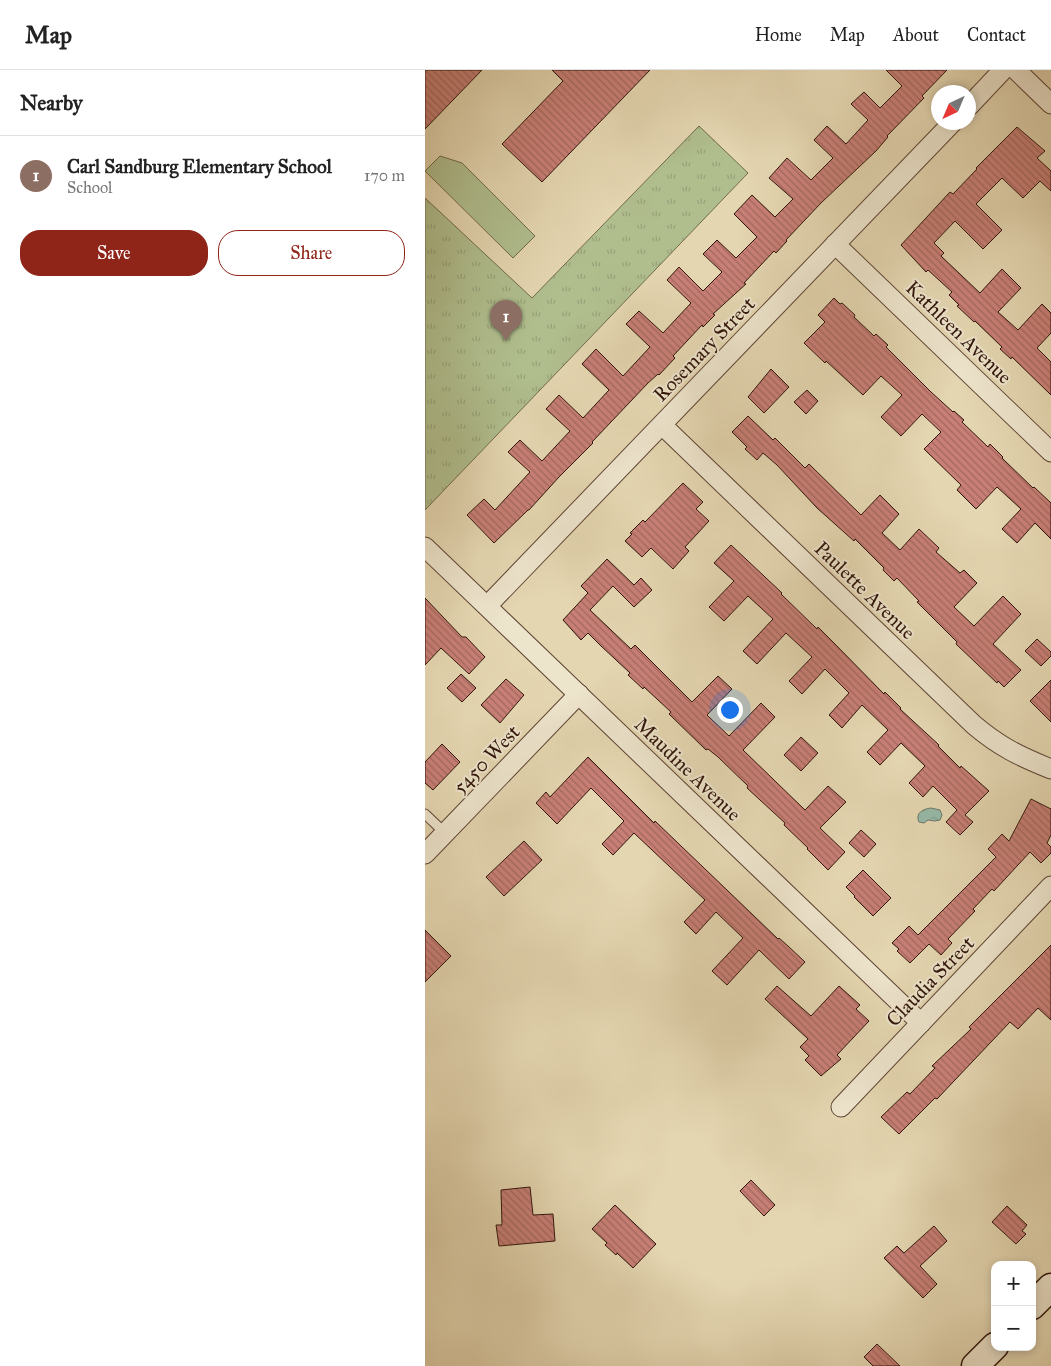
<!DOCTYPE html>
<html lang="en">
<head>
<meta charset="utf-8">
<style>
  body { margin:0; font-family:"IM FELL Great Primer",serif; background:#f6f6f6; color:#222 }
  .controls { position:absolute; right:15px; bottom:15px; display:grid; overflow:hidden; border-radius:10px; box-shadow:0 2px 8px #0003 }
  .controls button { width:45px; height:45px; display:grid; place-items:center; padding:0; border:0; border-bottom:1px solid #e0e0e0; background:#fff; color:#222; font:25px sans-serif }
  .compass { position:absolute; left:506px; top:15px; width:45px; height:45px; border-radius:50%; background:#fff; box-shadow:0 2px 8px #0003; rotate:224deg }
  .you { position:absolute; left:304px; top:639px; width:18px; height:18px; margin:-12px; border:4px solid #fff; border-radius:50%; background:#1a73e8; box-shadow:0 0 0 8px #1a73e833 }
  .badge { display:grid; place-items:center; width:32px; height:32px; border-radius:50%; background:#8f2418; color:#fff; font-size:16px; font-weight:700 }
  .pin { position:absolute; translate:-50% -41px; filter:drop-shadow(0 1px 2px #0008) }
  .pin::after { content:''; position:absolute; top:26px; width:18px; height:15px; background:inherit; clip-path:polygon(0 0,100% 0,50% 100%) }
  .list { margin:0; padding:0; list-style:none }
  h2 { display:flex; justify-content:space-between; align-items:center; height:65px; margin:0; padding:0 20px; font-size:21px }
  h2 small { font-size:16px; font-weight:400; color:#767676 }
  .list li { display:grid; grid-template-columns:32px 1fr auto; gap:15px; align-items:center; box-sizing:border-box; height:80px; padding:0 20px; border-top:1px solid #e0e0e0 }
  .list b { display:block; font-size:19px; white-space:nowrap }
  .list p { margin:0; font-size:16px; white-space:nowrap; color:#767676 }
  .list em { font-size:16px; font-style:normal; color:#767676 }
  .actions { display:flex; gap:10px; padding:15px 20px }
  .actions a { flex:1; padding:11px 0; border:1px solid #8f2418; border-radius:20px; text-align:center; font-size:18px; color:#8f2418 }
  .actions .main { background:#8f2418; color:#fff }
  .map { position:relative; flex:none; width:626px; height:1296px; overflow:hidden }
  header { display:flex; align-items:center; gap:30px; box-sizing:border-box; height:70px; padding:0 25px; background:#fff; border-bottom:1px solid #e0e0e0 }
  header strong { font-size:24px }
  nav { display:flex; gap:28px; margin-inline-start:auto; font-size:18px }
  main { display:flex }
  aside { flex:1; background:#fff }
  .map>svg:first-child { display:block }
  .grass { fill:url(#grass-tufts); stroke:#706a4c }
  .pitch { fill:#b0be8e; stroke:#706a4c }
  .water { fill:url(#water-ripples); stroke:#6e7769 }
  .building { fill:url(#building-back-hatch); stroke:#31150a }
  .lines { fill:none; stroke-linecap:round; stroke-linejoin:round }
  .service-casing { stroke:#5e4534; stroke-width:11 }
  .minor-casing { stroke:#5e4534; stroke-width:21 }
  .secondary-casing { stroke:#31150a; stroke-width:29 }
  .service { stroke:#ede4cc; stroke-width:9 }
  .minor { stroke:#ede4cc; stroke-width:19 }
  .secondary { stroke:#ede4cc; stroke-width:26 }
  .labels { text-anchor:middle; dominant-baseline:central; stroke-width:4; stroke-linejoin:round; paint-order:stroke }
  .street-label { font-size:20px; fill:#31150a; stroke:#ede4cc }
</style>
</head>
<body>
<header>
<strong>Map</strong>
<nav><a>Home</a><a>Map</a><a>About</a><a>Contact</a></nav>
</header>
<main>
<aside>
<h2>Nearby<small></small></h2>
<ul class="list">
<li><span class="badge" style="background:#8d6e63">1</span><div><b>Carl Sandburg Elementary School</b><p>School</p></div><em>170 m</em></li>
</ul>
<div class="actions"><a class="main">Save</a><a>Share</a></div>
</aside>
<div class="map">
<svg width="626" height="1296" viewBox="0 0 626 1296">
  <defs>
    <pattern id="grass-tufts" width="24" height="20" patternUnits="userSpaceOnUse" patternTransform="scale(1.25)"><rect width="24" height="20" fill="#b0be8e"/><path d="M3 7l-1-3M5 7V3M7 7l1-3M15 17l-1-3M17 17v-4M19 17l1-3" fill="none" stroke="#98a279"/></pattern>
    <pattern id="water-ripples" width="26" height="14" patternUnits="userSpaceOnUse" patternTransform="scale(1.25)"><rect width="26" height="14" fill="#96b9a8"/><path d="M2 4q2-2 4 0t4 0M15 11q2-2 4 0t4 0" fill="none" stroke="#829e8f"/></pattern>
    <pattern id="building-back-hatch" width="6" height="6" patternUnits="userSpaceOnUse" patternTransform="scale(1.25)"><rect width="6" height="6" fill="#c87f76"/><path d="M-1 5l2 2M0 0l6 6M5-1l2 2" fill="none" stroke="#a3675f"/></pattern>
  </defs>
  <rect width="100%" height="100%" fill="#e4d6b1"/>
  <filter id="stains"><feTurbulence type="fractalNoise" baseFrequency=".004" numOctaves="4"/><feColorMatrix values="0 0 0 0 .2 0 0 0 0 .09 0 0 0 0 .02 0 0 0 .5 -.17"/></filter>
  <radialGradient id="worn" r=".72"><stop offset=".6" stop-color="#630" stop-opacity="0"/><stop offset="1" stop-color="#630" stop-opacity=".3"/></radialGradient>
  <polygon class="grass" points="274,56 323,103 0,440 0,128 107,228"/>
  <polygon class="pitch" points="15,86 37,93 110,166 88,188 0,101"/>
  <path class="water" d="M506,738L515,740L517,745L515,750L510,751L503,750L499,753L494,752C490,743 498,739 506,738Z"/>
  <g class="building">
    <polygon points="0,0 57,0 0,59"/>
    <polygon points="127,0 225,0 117,112 77,74 138,11"/>
    <polygon points="461,0 522,0 497,26 499,28 462,66 463,67 451,81 396,133 361,170 362,171 351,183 349,181 319,213 321,214 288,244 290,245 278,257 277,255 248,286 250,288 234,305 233,304 223,313 167,372 168,373 134,407 104,440 103,440 69,473 42,445 59,429 70,440 105,402 83,382 95,370 117,391 145,361 121,339 134,325 158,348 184,320 157,294 171,279 198,306 225,277 201,254 214,241 238,263 266,233 242,210 254,197 278,221 297,202 278,184 292,170 311,188 332,167 309,144 327,125 350,147 368,129 344,108 362,88 386,110 408,88 389,70 402,56 421,74 443,50 426,34 439,22 455,38 477,16"/>
    <polygon points="592,57 620,81 612,88 626,101 626,121 615,111 598,128 577,108 551,134 577,160 558,179 530,151 509,173 519,183 516,186 555,223 577,199 596,218 573,242 593,260 617,234 626,243 626,263 612,278 626,292 626,325 587,287 586,289 575,279 577,277 550,251 549,252 532,236 534,235 524,225 527,222 503,200 501,202 476,175 525,122 528,124 552,99 551,98"/>
    <polygon points="409,228 415,234 417,233 430,245 429,247 449,266 451,264 463,275 461,277 506,322 528,342 529,341 539,350 537,352 563,377 565,374 578,387 577,388 608,418 609,417 626,433 626,469 610,453 592,473 577,459 596,439 572,417 551,439 532,420 536,415 499,379 516,362 497,344 476,366 456,347 477,325 456,306 438,325 401,291 400,293 379,273 400,252 393,245"/>
    <polygon points="346,299 364,317 339,343 323,327"/>
    <polygon points="382,320 393,331 381,344 369,332"/>
    <polygon points="323,346 348,370 350,368 380,398 384,394 436,445 455,425 474,444 457,463 475,480 494,459 514,478 511,482 535,503 539,500 552,513 529,537 549,556 578,526 596,544 568,574 596,600 579,617 573,611 572,613 531,574 532,572 492,532 494,531 472,508 469,511 458,500 459,498 430,469 429,471 392,438 352,395 338,383 332,390 320,379 322,377 307,362"/>
    <polygon points="258,413 278,432 271,439 284,451 260,477 264,481 248,499 226,478 217,487 200,471 207,464 205,463 218,450 220,452"/>
    <polygon points="306,475 357,523 356,524 392,559 393,557 409,573 459,624 460,622 476,638 475,639 514,675 513,676 535,698 536,696 564,721 540,745 548,752 535,765 521,752 532,740 508,716 498,727 484,713 500,696 476,673 455,695 442,682 463,660 437,635 417,658 404,645 424,623 400,599 377,624 364,611 387,587 361,563 332,594 318,581 348,549 323,526 299,551 284,537 309,511 289,493"/>
    <polygon points="182,489 209,515 216,508 227,520 209,537 188,516 165,540 206,579 210,575 267,632 293,606 307,619 282,645 304,666 336,633 350,647 318,680 380,740 403,716 421,732 395,758 420,782 403,800 382,779 383,778 359,755 360,753 322,718 323,716 293,687 283,679 281,680 244,644 246,642 219,617 218,619 203,605 205,603 176,576 163,563 156,570 138,550 163,523 156,516"/>
    <polygon points="0,528 37,567 41,567 60,587 44,604 16,578 0,595"/>
    <polygon points="612,569 626,582 626,586 616,596 600,581"/>
    <polygon points="36,604 51,618 37,632 22,618"/>
    <polygon points="81,609 99,625 75,653 56,635"/>
    <polygon points="626,610 626,652 605,631"/>
    <polygon points="376,667 393,683 376,701 359,685"/>
    <polygon points="17,674 35,692 8,720 0,713 0,692"/>
    <polygon points="163,687 229,753 230,751 353,869 354,868 363,876 380,892 364,909 334,880 302,915 287,901 318,868 291,842 271,864 259,852 280,830 209,763 188,785 177,774 199,751 166,718 132,754 111,733 121,722 125,727"/>
    <polygon points="606,729 626,739 626,765 622,773 626,777 626,783 616,793 605,782 569,821 567,819 548,839 550,841 523,869 527,873 516,885 504,874 485,893 472,881 474,879 467,873 484,856 493,865 571,787 563,779 577,764 584,771"/>
    <polygon points="436,760 451,774 439,787 424,773"/>
    <polygon points="99,771 117,790 79,826 61,807"/>
    <polygon points="438,800 466,828 448,846 429,827 430,826 421,817"/>
    <polygon points="0,860 26,886 0,912"/>
    <polygon points="626,875 626,950 613,938 593,959 585,952 512,1029 510,1028 474,1064 456,1047 482,1022 485,1024 510,998 507,996 546,959 544,957"/>
    <polygon points="352,916 386,946 414,916 435,935 431,939 444,951 412,985 416,989 396,1006 380,990 384,986 375,977 383,969 340,929"/>
    <polygon points="326,1110 350,1135 339,1146 315,1121"/>
    <polygon points="105,1117 108,1145 128,1144 130,1171 74,1176 71,1155 77,1155 76,1120"/>
    <polygon points="190,1135 231,1174 208,1198 192,1183 191,1185 180,1175 182,1173 167,1159"/>
    <polygon points="582,1136 602,1155 597,1161 601,1164 591,1174 567,1152"/>
    <polygon points="509,1156 522,1171 495,1196 512,1214 498,1228 459,1188 472,1176 479,1183"/>
    <polygon points="452,1274 475,1296 448,1296 439,1287"/>
  </g>
  <g class="lines">
    <g class="service-casing">
      <polyline id="service" points="0,744 20,763"/>
    </g>
    <g class="minor-casing">
      <g id="minor">
        <polyline points="591,0 626,34"/>
        <polyline points="544,36 578,0"/>
        <polyline points="410,174 626,382"/>
        <path d="M237,355L549,655C575,677 594,686 626,699"/>
        <polyline points="0,477 496,953"/>
        <polyline points="62,536 528,52"/>
        <polyline points="0,784 154,624"/>
        <polyline points="416,1037 626,816"/>
      </g>
    </g>
    <g class="secondary-casing">
      <g id="secondary">
        <polyline points="607,1236 626,1217"/>
        <polyline points="550,1296 570,1276"/>
      </g>
    </g>
    <use href="#service" class="service"/>
    <use href="#minor" class="minor"/>
    <use href="#secondary" class="secondary"/>
  </g>
  <g class="labels">
    <g class="street-label">
      <text transform="translate(534 262) rotate(44)">Kathleen Avenue</text>
      <text transform="translate(279 279) rotate(-46)">Rosemary Street</text>
      <text transform="translate(440 520) rotate(44)">Paulette Avenue</text>
      <text transform="translate(61 689) rotate(-46)">5450 West</text>
      <text transform="translate(263 699) rotate(44)">Maudine Avenue</text>
      <text transform="translate(505 911) rotate(-46)">Claudia Street</text>
    </g>
  </g>
  <rect width="100%" height="100%" filter="url(#stains)"/>
  <rect width="100%" height="100%" fill="url(#worn)"/>
</svg>
<div class="controls">
<button>+</button>
<button>−</button>
</div>
<svg class="compass" viewBox="-18 -18 36 36"><path d="M0-13l5 13h-10z" fill="#e53935"/><path d="M0 13l5-13h-10z" fill="#767676"/></svg>
<div class="you"></div>
<div class="pin badge" style="left:81px;top:271px;background:#8d6e63">1</div>
</div>
</main>
</body>
</html>
